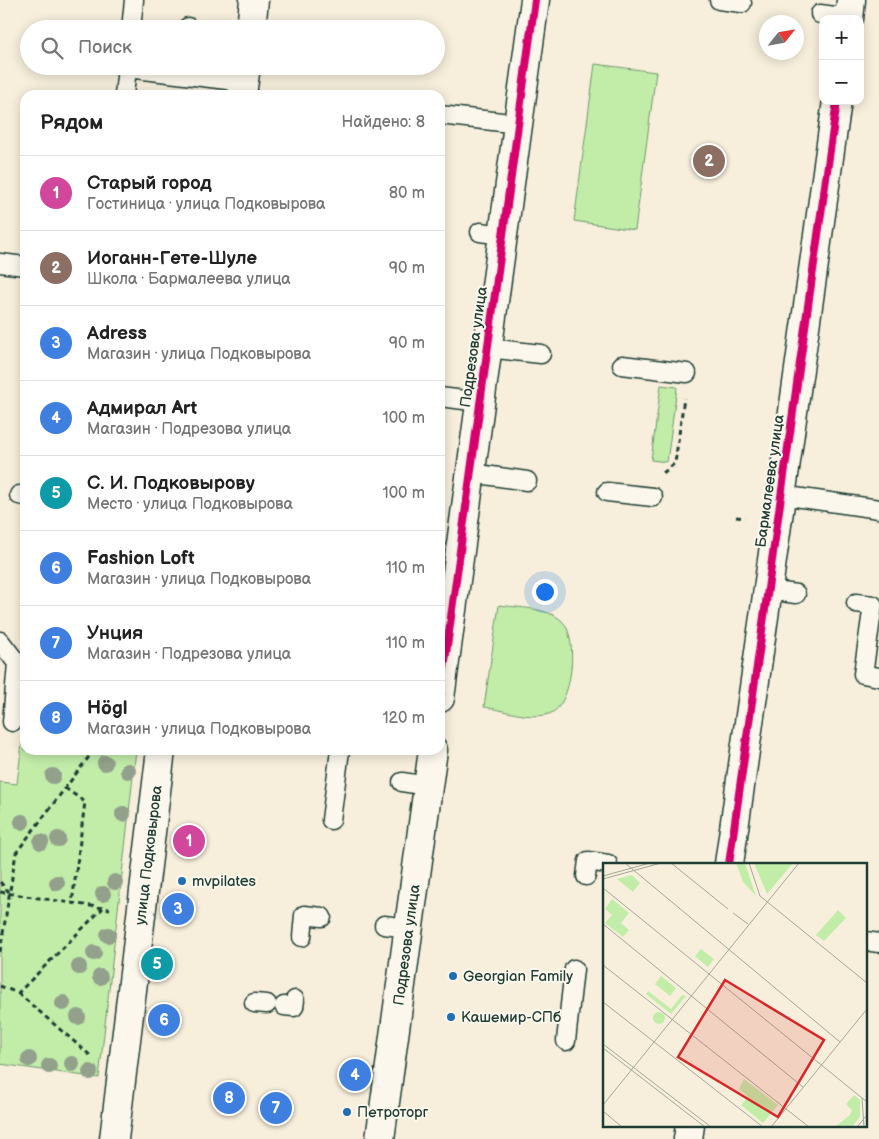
<!DOCTYPE html>
<html lang="ru">
<head>
<meta charset="utf-8">
<style>
  body { margin:0; font-family:"Balsamiq Sans",sans-serif; background:#f2f2f2; color:#222 }
  .controls { position:absolute; right:15px; top:15px; display:grid; overflow:hidden; border-radius:10px; box-shadow:0 2px 12px #0003 }
  .controls button { width:45px; height:45px; display:grid; place-items:center; padding:0; border:0; border-bottom:1px solid #e0e0e0; background:#fff; color:#222; font:25px sans-serif }
  .compass { position:absolute; left:759px; top:15px; width:45px; height:45px; border-radius:50%; background:#fff; box-shadow:0 2px 12px #0003; rotate:59deg }
  .you { position:absolute; left:544px; top:591px; width:18px; height:18px; margin:-12px; border:4px solid #fff; border-radius:50%; background:#1a73e8; box-shadow:0 0 0 8px #1a73e833 }
  .badge { display:grid; place-items:center; width:32px; height:32px; border-radius:50%; background:#1f6fb2; color:#fff; font-size:16px; font-weight:700 }
  .pin { position:absolute; translate:-50% -50%; border:2px solid #fff; box-shadow:0 1px 5px #0006 }
  .list { margin:0; padding:0; list-style:none }
  h2 { display:flex; justify-content:space-between; align-items:center; height:65px; margin:0; padding:0 20px; font-size:21px }
  h2 small { font-size:16px; font-weight:400; color:#767676 }
  .list li { display:grid; grid-template-columns:32px 1fr auto; gap:15px; align-items:center; box-sizing:border-box; height:75px; padding:0 20px; border-top:1px solid #e0e0e0 }
  .list b { display:block; font-size:19px; white-space:nowrap }
  .list p { margin:0; font-size:16px; white-space:nowrap; color:#767676 }
  .list em { font-size:16px; font-style:normal; color:#767676 }
  .icon { flex:none; width:28px; height:28px; fill:none; stroke:currentColor; stroke-width:2; stroke-linecap:round; stroke-linejoin:round }
  .map { position:relative; flex:none; width:879px; height:1139px; overflow:hidden }
  .search { position:absolute; background:#fff; box-shadow:0 2px 12px #0003; left:20px; top:20px; width:425px; height:55px; display:flex; align-items:center; gap:12px; box-sizing:border-box; padding:0 18px; border-radius:28px; color:#767676; font-size:19px }
  .panel { position:absolute; background:#fff; box-shadow:0 2px 12px #0003; left:20px; top:90px; width:425px; height:665px; border-radius:15px }
  .map>svg:first-child { display:block }
  .green { fill:#c2eda9; stroke:#70956e }
  .lines { fill:none; stroke-linecap:round; stroke-linejoin:round }
  .service-casing { stroke:#1f3d34; stroke-width:21 }
  .minor-casing { stroke:#1f3d34; stroke-width:31 }
  .path { stroke:#1f3d34; stroke-width:3; stroke-dasharray:5 4; stroke-linecap:butt }
  .service { stroke:#fbf7ec; stroke-width:18 }
  .minor { stroke:#fbf7ec; stroke-width:28 }
  .cycleway-casing { stroke:#fbf7ec; stroke-width:11 }
  .cycleway { stroke:#d6006c; stroke-width:8 }
  .tree { fill:#92a08c }
  .poi-dot { fill:#1f6fb2; stroke:#fbf7ec; stroke-width:2 }
  .labels { text-anchor:middle; dominant-baseline:central; stroke-width:4; stroke-linejoin:round; paint-order:stroke }
  .street-label { font-size:15px; fill:#1f3d34; stroke:#fbf7ec }
  .poi-label { font-size:15px; fill:#1f3d34; stroke:#fbf7ec; text-anchor:start }
  .inset-road { fill:none; stroke:#a1a899; stroke-width:1 }
  .view { fill:#d62828; fill-opacity:0.15; stroke:#d62828; stroke-width:2.5 }
  .inset-edge { fill:none; stroke:#1f3d34; stroke-width:2.5 }
</style>
</head>
<body>
<div class="map">
<svg width="879" height="1139" viewBox="0 0 879 1139">
  <rect width="100%" height="100%" fill="#f7efdc"/>
  <filter id="ink" filterUnits="userSpaceOnUse"><feTurbulence type="fractalNoise" baseFrequency=".02" numOctaves="2"/><feDisplacementMap in="SourceGraphic" scale="10" xChannelSelector="R" yChannelSelector="G"/><feConvolveMatrix kernelMatrix="1 2 1 2 8 2 1 2 1" color-interpolation-filters="sRGB"/></filter>
  <g filter="url(#ink)">
    <g class="green">
      <polygon points="595,64 656,72 635,230 574,221"/>
      <polygon points="661,385 677,387 667,462 651,460"/>
      <path d="M499,605C518,608 547,607 562,621C579,636 573,707 549,714C530,720 503,710 484,707Z"/>
      <polygon points="22,742 25,742 25,750 136,750 99,1078 0,1064 0,782 17,784"/>
    </g>
    <g class="lines">
      <g class="service-casing">
        <g id="service">
          <polyline points="719,0 742,3"/>
          <polyline points="820,14 849,18"/>
          <polyline points="131,29 134,0"/>
          <polyline points="188,29 188,27"/>
          <polyline points="124,95 127,68 244,82"/>
          <polyline points="440,115 519,124"/>
          <polyline points="480,232 503,235"/>
          <polyline points="0,263 25,266"/>
          <polyline points="488,348 541,354"/>
          <polyline points="622,365 687,373"/>
          <polyline points="440,397 480,402"/>
          <polyline points="471,473 527,481"/>
          <polyline points="607,492 653,497"/>
          <polyline points="19,495 25,496"/>
          <polyline points="781,495 879,509"/>
          <polyline points="768,590 796,594"/>
          <polyline points="856,603 873,605 863,674 879,677"/>
          <polyline points="0,641 17,663 12,722"/>
          <polyline points="402,782 428,786"/>
          <polyline points="331,820 340,750"/>
          <polyline points="586,876 588,861 608,864"/>
          <polyline points="384,925 409,928"/>
          <polyline points="302,937 304,915 322,917"/>
          <polyline points="865,941 879,943"/>
          <polyline points="254,1003 267,1004"/>
          <polyline points="284,1006 294,1007 295,1000"/>
          <polyline points="566,1041 574,969"/>
        </g>
      </g>
      <g class="minor-casing">
        <g id="minor">
          <polyline points="849,19 851,0"/>
          <polyline points="251,29 254,0"/>
          <polyline points="242,95 246,66"/>
          <polyline points="440,698 535,0"/>
          <polyline points="729,864 837,101"/>
          <path id="s1" d="M114,1139L161,750"/>
          <path id="s2" d="M380,1139L433,750"/>
          <polyline points="688,1139 690,1125"/>
        </g>
      </g>
      <g class="path">
        <polyline points="663,473 675,463 684,398"/>
        <polyline points="736,517 745,518"/>
        <polyline points="65,788 85,802 72,903"/>
        <polyline points="0,882 9,892"/>
        <polyline points="0,892 110,909"/>
        <polyline points="0,952 16,853 94,750"/>
        <polyline points="0,986 18,993 103,908"/>
        <polyline points="18,993 92,1057"/>
      </g>
      <use href="#service" class="service"/>
      <use href="#minor" class="minor"/>
      <g class="cycleway-casing">
        <g id="cycleway">
          <polyline points="440,698 535,0"/>
          <polyline points="729,864 837,101"/>
        </g>
      </g>
      <use href="#cycleway" class="cycleway"/>
    </g>
    <g class="tree">
      <circle cx="105" cy="763" r="8"/>
      <circle cx="128" cy="771" r="8"/>
      <circle cx="53" cy="776" r="8"/>
      <circle cx="123" cy="814" r="8"/>
      <circle cx="22" cy="822" r="8"/>
      <circle cx="58" cy="839" r="8"/>
      <circle cx="41" cy="842" r="8"/>
      <circle cx="115" cy="882" r="8"/>
      <circle cx="57" cy="883" r="8"/>
      <circle cx="103" cy="894" r="8"/>
      <circle cx="108" cy="935" r="8"/>
      <circle cx="94" cy="953" r="8"/>
      <circle cx="79" cy="967" r="8"/>
      <circle cx="100" cy="977" r="8"/>
      <circle cx="63" cy="1003" r="8"/>
      <circle cx="78" cy="1017" r="8"/>
      <circle cx="29" cy="1059" r="8"/>
      <circle cx="72" cy="1064" r="8"/>
      <circle cx="49" cy="1066" r="8"/>
      <circle cx="90" cy="1072" r="8"/>
    </g>
  </g>
  <g class="poi-dot">
    <circle cx="182" cy="881" r="5"/>
    <circle cx="453" cy="976" r="5"/>
    <circle cx="451" cy="1017" r="5"/>
    <circle cx="347" cy="1112" r="5"/>
  </g>
  <g class="labels">
    <g class="street-label">
      <text transform="translate(474 347) rotate(-82)">Подрезова улица</text>
      <text transform="translate(770 481) rotate(-82)">Бармалеева улица</text>
      <text stroke="none"><textPath href="#s1" startOffset="286">улица Подковырова</textPath></text>
      <text stroke="none"><textPath href="#s2" startOffset="196">Подрезова улица</textPath></text>
    </g>
    <g class="poi-label">
      <text x="192" y="881">mvpilates</text>
      <text x="463" y="976">Georgian Family</text>
      <text x="461" y="1017">Кашемир-СПб</text>
      <text x="357" y="1112">Петроторг</text>
    </g>
  </g>
  <g transform="translate(603 863)">
    <rect width="264" height="264" fill="#f7efdc"/>
    <path d="M133,0H142L153,33L140,19ZM151,0H190L164,31ZM29,12L37,20L30,29L14,16ZM9,36L26,50L18,60L26,67L20,74L2,60L9,52L2,46ZM235,47L243,55L221,78L213,72ZM98,86L111,96L105,104L92,93ZM58,113L73,125L67,133L52,121ZM45,128L68,146L79,132L83,133L68,151L43,131ZM50 155a6 6 0 1 1 12 0a6 6 0 1 1-12 0ZM141,216L175,242L160,260L138,242L145,234L136,226ZM251,232L257,237V254L249,264H232L247,252L249,247L243,241Z" fill="#c2eda9"/>
    <path class="inset-road" d="M22,0L237,179M68,0L125,46M146,0L157,33L264,120M0,13L47,0M0,16L58,0M0,25L264,239M130,50L145,61M0,61L200,224M0,102L206,264M0,139L160,264M0,181L108,264M0,185L102,264M259,235L261,264M0,242L196,0M0,248L19,264M168,264L264,146M254,264L264,252"/>
    <path class="view" d="M122,117L221,177L175,254L75,194Z"/>
    <rect width="264" height="264" class="inset-edge"/>
  </g>
</svg>
<div class="controls">
<button>+</button>
<button>−</button>
</div>
<svg class="compass" viewBox="-18 -18 36 36"><path d="M0-13l5 13h-10z" fill="#e53935"/><path d="M0 13l5-13h-10z" fill="#767676"/></svg>
<div class="you"></div>
<div class="pin badge" style="left:189px;top:841px;background:#d1479c">1</div>
<div class="pin badge" style="left:709px;top:161px;background:#8d6e63">2</div>
<div class="pin badge" style="left:178px;top:909px;background:#3f7fe0">3</div>
<div class="pin badge" style="left:355px;top:1075px;background:#3f7fe0">4</div>
<div class="pin badge" style="left:157px;top:964px;background:#0f9aa8">5</div>
<div class="pin badge" style="left:164px;top:1020px;background:#3f7fe0">6</div>
<div class="pin badge" style="left:276px;top:1108px;background:#3f7fe0">7</div>
<div class="pin badge" style="left:229px;top:1098px;background:#3f7fe0">8</div>
<div class="search"><svg class="icon" aria-label="search" viewBox="0 0 24 24"><circle cx="10" cy="10" r="6"/><path d="M15 15l6 6"/></svg>Поиск</div>
<section class="panel">
<h2>Рядом<small>Найдено: 8</small></h2>
<ul class="list">
<li><span class="badge" style="background:#d1479c">1</span><div><b>Старый город</b><p>Гостиница · улица Подковырова</p></div><em>80 m</em></li>
<li><span class="badge" style="background:#8d6e63">2</span><div><b>Иоганн-Гете-Шуле</b><p>Школа · Бармалеева улица</p></div><em>90 m</em></li>
<li><span class="badge" style="background:#3f7fe0">3</span><div><b>Аdress</b><p>Магазин · улица Подковырова</p></div><em>90 m</em></li>
<li><span class="badge" style="background:#3f7fe0">4</span><div><b>Адмирал Art</b><p>Магазин · Подрезова улица</p></div><em>100 m</em></li>
<li><span class="badge" style="background:#0f9aa8">5</span><div><b>С. И. Подковырову</b><p>Место · улица Подковырова</p></div><em>100 m</em></li>
<li><span class="badge" style="background:#3f7fe0">6</span><div><b>Fashion Loft</b><p>Магазин · улица Подковырова</p></div><em>110 m</em></li>
<li><span class="badge" style="background:#3f7fe0">7</span><div><b>Унция</b><p>Магазин · Подрезова улица</p></div><em>110 m</em></li>
<li><span class="badge" style="background:#3f7fe0">8</span><div><b>Högl</b><p>Магазин · улица Подковырова</p></div><em>120 m</em></li>
</ul>
</section>
</div>
</body>
</html>
